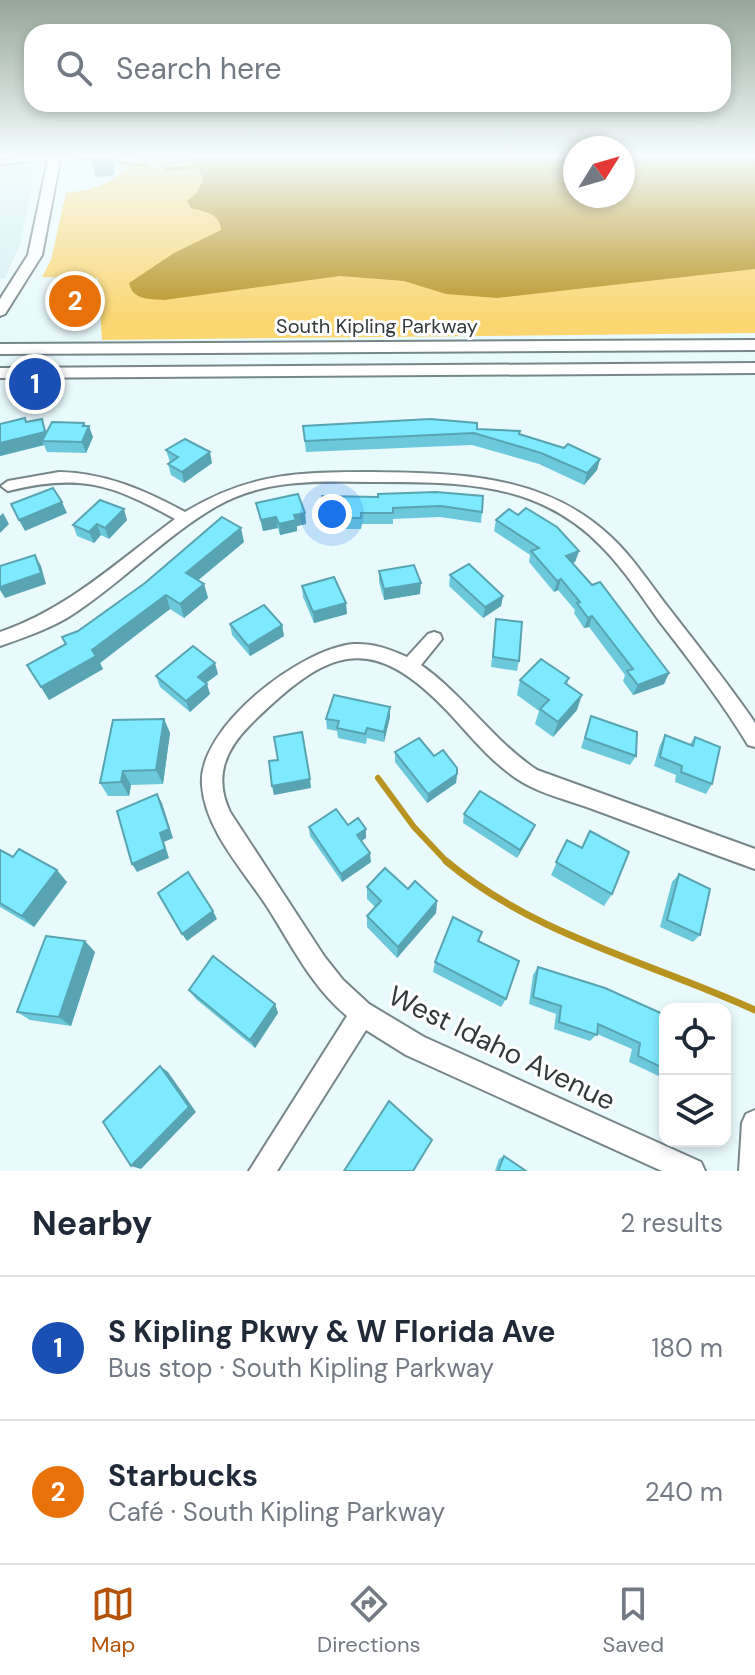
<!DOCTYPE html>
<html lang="en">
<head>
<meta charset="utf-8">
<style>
  body { margin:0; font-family:"DM Sans",sans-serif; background:#f6f6f7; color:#1f2937 }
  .controls { position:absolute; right:24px; bottom:24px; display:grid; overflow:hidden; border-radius:16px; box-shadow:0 4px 12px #0003 }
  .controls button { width:72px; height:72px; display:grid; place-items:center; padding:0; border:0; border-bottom:2px solid #e0e1e3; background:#fff; color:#1f2937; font:40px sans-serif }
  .compass { position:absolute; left:563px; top:136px; width:72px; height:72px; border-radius:50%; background:#fff; box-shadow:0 4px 12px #0003; rotate:53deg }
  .you { position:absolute; left:332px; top:514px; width:28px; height:28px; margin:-20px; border:6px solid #fff; border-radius:50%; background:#1a73e8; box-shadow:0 0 0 12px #1a73e833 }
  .badge { display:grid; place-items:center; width:52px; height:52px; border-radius:50%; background:#b45309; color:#fff; font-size:26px; font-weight:700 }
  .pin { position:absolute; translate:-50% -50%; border:4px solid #fff; box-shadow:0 2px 8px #0006 }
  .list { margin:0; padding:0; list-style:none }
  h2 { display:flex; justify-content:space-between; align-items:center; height:104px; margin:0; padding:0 32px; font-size:34px }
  h2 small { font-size:26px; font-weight:400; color:#747a83 }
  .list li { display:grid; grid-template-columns:52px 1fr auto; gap:24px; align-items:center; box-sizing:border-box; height:144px; padding:0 32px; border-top:2px solid #e0e1e3 }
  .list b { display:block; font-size:30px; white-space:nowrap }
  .list p { margin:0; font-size:26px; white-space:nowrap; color:#747a83 }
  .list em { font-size:26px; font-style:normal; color:#747a83 }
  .icon { flex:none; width:44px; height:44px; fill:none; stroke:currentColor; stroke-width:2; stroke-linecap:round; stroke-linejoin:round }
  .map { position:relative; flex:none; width:755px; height:1171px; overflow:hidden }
  .search { position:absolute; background:#fff; box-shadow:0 4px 12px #0003; left:24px; right:24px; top:24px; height:88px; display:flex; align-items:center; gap:20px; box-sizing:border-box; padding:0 28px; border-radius:24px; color:#747a83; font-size:30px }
  .sheet { height:392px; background:#fff }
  nav { display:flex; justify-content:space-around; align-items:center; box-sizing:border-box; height:112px; border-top:2px solid #e0e1e3; background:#fff; font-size:22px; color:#747a83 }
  nav a { display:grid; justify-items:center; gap:4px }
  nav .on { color:#b45309 }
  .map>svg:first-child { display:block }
  .built { fill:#d4eef2 }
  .green { fill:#fbd671 }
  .water { fill:#b89320 }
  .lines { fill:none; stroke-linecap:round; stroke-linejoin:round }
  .stream-far2 { stroke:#b89320; stroke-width:3 }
  .stream-far1 { stroke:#b89320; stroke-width:6 }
  .stream { stroke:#b89320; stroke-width:7 }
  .street-casing { stroke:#778689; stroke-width:4 }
  .secondary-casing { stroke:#778689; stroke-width:4 }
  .primary-casing { stroke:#778689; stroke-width:4 }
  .street { fill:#fff; fill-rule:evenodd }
  .secondary { fill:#fff; fill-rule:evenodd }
  .primary { fill:#fff; fill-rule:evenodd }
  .wall { fill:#6cc9db }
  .shaded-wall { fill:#58a4b2 }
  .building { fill:#7eeaff; stroke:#58a4b2; stroke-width:2 }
  .labels { text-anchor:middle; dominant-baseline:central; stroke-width:6; stroke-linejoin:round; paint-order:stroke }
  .far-street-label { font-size:20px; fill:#343a3c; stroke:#fff }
  .near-street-label { font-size:28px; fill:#343a3c; stroke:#fff }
</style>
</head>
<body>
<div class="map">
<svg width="755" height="1171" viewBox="0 0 755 1171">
  <rect width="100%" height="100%" fill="#e9fafd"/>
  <polygon class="built" points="36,164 20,245 5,278 0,279 0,167"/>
  <path class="green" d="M138,155H575V196H623V155H755V333L102,340L98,278L42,277L51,260L66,193C100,189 116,182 138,155Z"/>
  <path class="water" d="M180,155H575V196H623V155H755V269L497,298L446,294L404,281L340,276L164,300C150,299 132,300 129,283L174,253L221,230C220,213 205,212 191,208L187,201L196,194L203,180L199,169Z"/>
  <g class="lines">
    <g class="stream-far2">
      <polyline points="78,158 97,160"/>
      <polyline points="111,161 147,166"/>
      <polyline points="166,169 196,167"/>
    </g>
    <polyline class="stream-far1" points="378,778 414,827 448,863"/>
    <path class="stream" d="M446,861C535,936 651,962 755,1010"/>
    <g class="street-casing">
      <g id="street">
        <polygon points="58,155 55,159 0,164 0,160"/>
        <path d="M59,472C106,473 144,490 185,512C250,473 298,472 371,472C457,473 544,474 610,536C634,558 651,586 671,611C698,646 726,681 751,717L755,723V747L748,745C722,702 691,662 660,622C641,596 624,569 601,546C537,480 456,482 370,482C318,481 264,479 217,506C163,537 120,585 67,618C46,630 23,638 0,646V632C68,609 118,561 175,519C112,484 80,473 8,491L1,486L8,481Z"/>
        <path d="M434,632L440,634L442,639L421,665C464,695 493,741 537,770L755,849V869C702,850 649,830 595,810C572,801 543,795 522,782C494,765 473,739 451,715C370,628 327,649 250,725C224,751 214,778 230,812L324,956L343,980L369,1004L424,1037L701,1162L705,1171H662L406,1055L366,1030L277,1171H249L347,1016C312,987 292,946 268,908C244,871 205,830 202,785C197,728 301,648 354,644C373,643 390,649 407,657L428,634Z"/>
        <polygon points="755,1110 755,1171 739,1171 742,1123 746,1114"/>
      </g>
    </g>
    <g class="secondary-casing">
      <polygon id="secondary" points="49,155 61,155 42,255 5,314 0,316 0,299 28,255"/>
    </g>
    <g class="primary-casing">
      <g id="primary">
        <polygon points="755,340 755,350 0,354 0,344"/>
        <polygon points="755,363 755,373 0,378 0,368"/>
      </g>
    </g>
    <use href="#street" class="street"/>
    <use href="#secondary" class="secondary"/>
    <use href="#primary" class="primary"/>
  </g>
  <g class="wall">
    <polygon points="84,277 88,292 77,311 61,310 55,295"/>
    <polygon points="25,418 27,422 47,432 84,423 93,437 86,453 47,452 44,445 0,456"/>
    <polygon points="303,426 477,429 520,434 600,459 597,470 584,485 539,464 472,445 306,452"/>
    <polygon points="166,450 212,463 184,483 171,475 168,464 170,462"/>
    <polygon points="378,497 482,512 481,523 440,517 393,519 393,524 362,524 361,529 342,529 342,523 321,523 321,512"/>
    <polygon points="256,503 305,513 306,524 297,526 297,531 280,535 278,528 263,531"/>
    <polygon points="127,520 109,539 101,535 94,543 77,536 73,525"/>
    <polygon points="496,520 579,551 575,562 572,563 669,673 664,684 633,695 623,681 625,675 589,627 584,628 574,613 575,610 558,590 554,592 529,562 530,555 494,531"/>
    <polygon points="244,542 198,580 204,584 208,598 184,618 170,609 100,663 103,669 49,700 27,665 65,644 62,637 78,631"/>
    <polygon points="379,571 420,594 384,600 379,582"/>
    <polygon points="450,575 503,596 501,606 483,618 449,586"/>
    <polygon points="302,586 347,614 314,623 303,597"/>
    <polygon points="496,619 519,661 517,671 491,667"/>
    <polygon points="230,624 282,625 284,636 250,656 232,635"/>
    <polygon points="218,674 206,683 210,694 190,712 160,687 156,676"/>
    <polygon points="569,678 567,684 577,710 553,737 535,724 539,711 517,695 520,680"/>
    <polygon points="591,716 636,756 630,765 581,748"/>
    <polygon points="390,717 384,742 367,738 366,744 338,738 337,731 327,729 326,719"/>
    <polygon points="164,719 170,733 163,784 131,785 129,796 108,796 100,783"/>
    <polygon points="665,735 690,744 695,737 712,784 706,794 675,782 676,775 654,766 660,745"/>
    <polygon points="395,752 434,756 457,774 456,783 427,803 395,762"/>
    <polygon points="464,814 531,834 517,858 463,823"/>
    <polygon points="348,825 366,838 361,841 371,862 342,882 310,836 309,827"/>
    <polygon points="567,840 582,848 612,894 604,906 551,875"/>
    <polygon points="0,850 67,882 34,927 0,907"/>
    <polygon points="679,874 700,935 693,942 660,927 672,882"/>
    <polygon points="367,887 408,889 437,901 436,913 397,958 367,927 367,916 375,907 367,899"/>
    <polygon points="478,941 506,999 501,1007 433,972 435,962"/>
    <polygon points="95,952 71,1026 30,1020 17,1012"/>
    <polygon points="538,967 665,1015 665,1079 629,1062 632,1049 597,1034 590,1041 554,1029 556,1014 529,1004 533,975"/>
    <polygon points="189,990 275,1004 278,1013 255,1048 196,999"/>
    <polygon points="504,1156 526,1171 495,1171 499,1159"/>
  </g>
  <g class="shaded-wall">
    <polygon points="90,155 115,155 114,175 96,177"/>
    <polygon points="84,277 88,292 77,311 72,295"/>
    <polygon points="42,419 50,443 49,441 42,441 44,445 0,456 0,443"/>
    <polygon points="84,423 87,431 89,426 93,437 86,453 82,442 83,426"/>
    <polygon points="210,452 212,463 184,483 182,472"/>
    <polygon points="600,459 597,470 584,485 587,473"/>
    <polygon points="62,502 67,513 25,531 19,520"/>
    <polygon points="124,509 127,520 109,539 105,528"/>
    <polygon points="3,513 9,524 0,533 0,516"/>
    <polygon points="305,513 306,524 297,526 297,531 280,535 279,524 294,515"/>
    <polygon points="276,517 278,528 263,531 261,520"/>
    <polygon points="97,524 101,535 94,543 89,532"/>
    <polygon points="241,528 244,542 190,587 186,573"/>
    <polygon points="579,551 575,562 563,567 566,556"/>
    <polygon points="35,555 41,566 46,584 5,598 0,590 0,587"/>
    <polygon points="561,579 558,590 554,592 557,581"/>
    <polygon points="421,583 420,594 384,600 384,589"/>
    <polygon points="204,584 208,598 184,618 180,604"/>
    <polygon points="166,595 170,609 100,663 103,669 49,700 41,687"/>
    <polygon points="503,596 501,606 483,618 485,607"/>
    <polygon points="346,603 347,614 314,623 313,612"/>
    <polygon points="592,616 589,627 584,628 588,618"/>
    <polygon points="282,625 284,636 250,656 248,646"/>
    <polygon points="215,663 218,674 201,687 198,677"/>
    <polygon points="669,673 664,684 633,695 638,685"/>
    <polygon points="207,684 210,694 190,712 186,701"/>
    <polygon points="582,695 577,710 553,737 558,722"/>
    <polygon points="390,707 390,717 384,742 384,732"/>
    <polygon points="164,719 170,733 163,784 156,770"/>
    <polygon points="123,771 131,785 129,796 121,782"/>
    <polygon points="457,774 456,783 427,803 428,794"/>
    <polygon points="310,779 311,788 274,795 272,786"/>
    <polygon points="157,794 162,803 173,838 164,842 169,858 137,872 132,864 160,833"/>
    <polygon points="535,825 531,834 517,858 520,850"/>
    <polygon points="366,829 366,838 357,844 357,835"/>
    <polygon points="370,853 371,862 342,882 341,874"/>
    <polygon points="57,870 67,882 34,927 22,916"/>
    <polygon points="437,901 436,913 397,958 398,947"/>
    <polygon points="213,911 217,919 187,941 182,934"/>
    <polygon points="85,941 95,952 71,1026 59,1017"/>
    <polygon points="275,1004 278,1013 255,1048 250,1040"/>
    <polygon points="160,1066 168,1072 196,1112 141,1169 131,1166"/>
  </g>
  <g class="building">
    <polygon points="67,276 84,277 72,295 55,295"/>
    <polygon points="25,418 26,422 42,419 45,432 0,443 0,424"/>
    <polygon points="430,419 477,423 477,429 520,431 519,434 564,448 568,444 600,459 587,473 541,453 474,433 305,441 303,426"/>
    <polygon points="52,422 84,423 83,426 89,426 82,442 42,441"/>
    <polygon points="185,439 210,452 182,472 168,464 178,457 166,450"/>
    <polygon points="53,488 62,502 19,520 11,504"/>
    <polygon points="436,492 483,496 482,512 441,506 393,508 393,513 361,513 361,518 341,518 342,512 321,512 322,496 378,497 378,494"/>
    <polygon points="298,494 305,513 294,515 296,520 279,524 276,517 261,520 256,503"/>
    <polygon points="100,500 124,509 105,528 97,524 89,532 73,525"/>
    <polygon points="526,508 557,527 579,551 566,556 592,585 600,582 669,673 638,685 627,671 633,669 592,616 588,618 577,603 580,602 561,579 557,581 531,551 539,548 496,520 509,509 518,515"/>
    <polygon points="222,517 241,528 186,573 204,584 180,604 166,595 92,650 96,656 41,687 27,665 66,644 62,637 78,631 145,583"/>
    <polygon points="35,555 41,573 0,587 0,566"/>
    <polygon points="469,564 503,596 485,607 450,575"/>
    <polygon points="414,565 421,583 384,589 379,571"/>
    <polygon points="334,577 346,603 313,612 302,586"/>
    <polygon points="264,605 282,625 248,646 230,624"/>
    <polygon points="496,619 522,622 519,661 493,657"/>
    <polygon points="193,646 215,663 198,677 207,684 186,701 156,676"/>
    <polygon points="541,659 569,678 565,683 582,695 558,722 540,709 549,700 520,680"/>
    <polygon points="334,695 390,707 384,732 367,728 365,734 337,728 339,721 326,719"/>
    <polygon points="591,716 637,732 636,756 585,738"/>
    <polygon points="164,719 156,770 123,771 121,782 100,783 113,720"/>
    <polygon points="302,732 310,779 272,786 269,761 278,760 274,737"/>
    <polygon points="665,735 693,746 695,737 720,747 712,784 681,772 682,766 660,757"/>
    <polygon points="419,738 434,756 443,750 457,768 457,774 428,794 395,752"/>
    <polygon points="480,791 535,825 520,850 464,814"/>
    <polygon points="157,794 169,829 160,833 165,849 132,864 117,811"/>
    <polygon points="336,809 348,825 358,818 366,829 357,835 370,853 341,874 309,827"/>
    <polygon points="590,831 629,852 612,894 556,862 567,840 582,848"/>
    <polygon points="19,849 57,870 22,916 0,903 0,850 13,857"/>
    <polygon points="385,868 408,889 415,881 437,901 398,947 367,916 381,901 367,887"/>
    <polygon points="188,872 213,911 182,934 158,893"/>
    <polygon points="679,874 710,889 700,935 667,920"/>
    <polygon points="453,917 482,932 478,941 519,961 506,999 435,962"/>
    <polygon points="46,936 85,941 59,1017 17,1012"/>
    <polygon points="213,956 275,1004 250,1040 189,990"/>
    <polygon points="538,967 605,988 665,1015 665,1069 638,1056 640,1043 598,1024 597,1035 559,1022 561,1006 533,997"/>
    <polygon points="160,1066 189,1107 131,1166 103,1122"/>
    <polygon points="389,1101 432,1140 413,1171 344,1171"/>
    <polygon points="504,1156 526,1171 498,1171"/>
  </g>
  <linearGradient id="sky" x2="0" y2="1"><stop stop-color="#95a798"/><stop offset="0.49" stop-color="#f5fdfe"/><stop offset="1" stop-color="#f5fdfe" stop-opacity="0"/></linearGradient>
  <rect width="755" height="319" fill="url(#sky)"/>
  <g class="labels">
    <g class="far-street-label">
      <text x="377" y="326">South Kipling Parkway</text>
    </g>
    <g class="near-street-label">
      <text transform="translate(502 1048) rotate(26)">West Idaho Avenue</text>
    </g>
  </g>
</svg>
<div class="controls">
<button><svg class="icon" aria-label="locate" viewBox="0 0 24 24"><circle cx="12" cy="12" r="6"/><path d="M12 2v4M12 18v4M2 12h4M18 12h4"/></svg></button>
<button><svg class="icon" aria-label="layers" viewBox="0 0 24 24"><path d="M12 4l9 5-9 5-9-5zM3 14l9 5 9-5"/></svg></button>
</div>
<svg class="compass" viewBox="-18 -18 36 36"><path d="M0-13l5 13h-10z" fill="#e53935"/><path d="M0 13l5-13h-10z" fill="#747a83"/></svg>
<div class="you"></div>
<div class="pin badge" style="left:35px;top:384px;background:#1a4fb4">1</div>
<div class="pin badge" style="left:75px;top:301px;background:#e8710a">2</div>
<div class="search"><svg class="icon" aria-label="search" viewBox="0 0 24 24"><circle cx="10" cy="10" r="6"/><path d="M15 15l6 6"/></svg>Search here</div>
</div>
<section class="sheet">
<h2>Nearby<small>2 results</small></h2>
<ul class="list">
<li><span class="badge" style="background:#1a4fb4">1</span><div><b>S Kipling Pkwy &amp; W Florida Ave</b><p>Bus stop · South Kipling Parkway</p></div><em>180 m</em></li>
<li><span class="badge" style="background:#e8710a">2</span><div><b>Starbucks</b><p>Café · South Kipling Parkway</p></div><em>240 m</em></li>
</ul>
</section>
<nav>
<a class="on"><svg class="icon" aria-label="map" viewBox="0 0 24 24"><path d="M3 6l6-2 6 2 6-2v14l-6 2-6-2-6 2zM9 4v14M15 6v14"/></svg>Map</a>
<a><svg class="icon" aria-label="directions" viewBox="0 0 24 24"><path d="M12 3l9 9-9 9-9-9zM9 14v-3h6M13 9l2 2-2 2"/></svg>Directions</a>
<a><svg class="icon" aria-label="saved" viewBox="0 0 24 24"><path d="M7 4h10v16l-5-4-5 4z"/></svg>Saved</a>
</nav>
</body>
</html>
